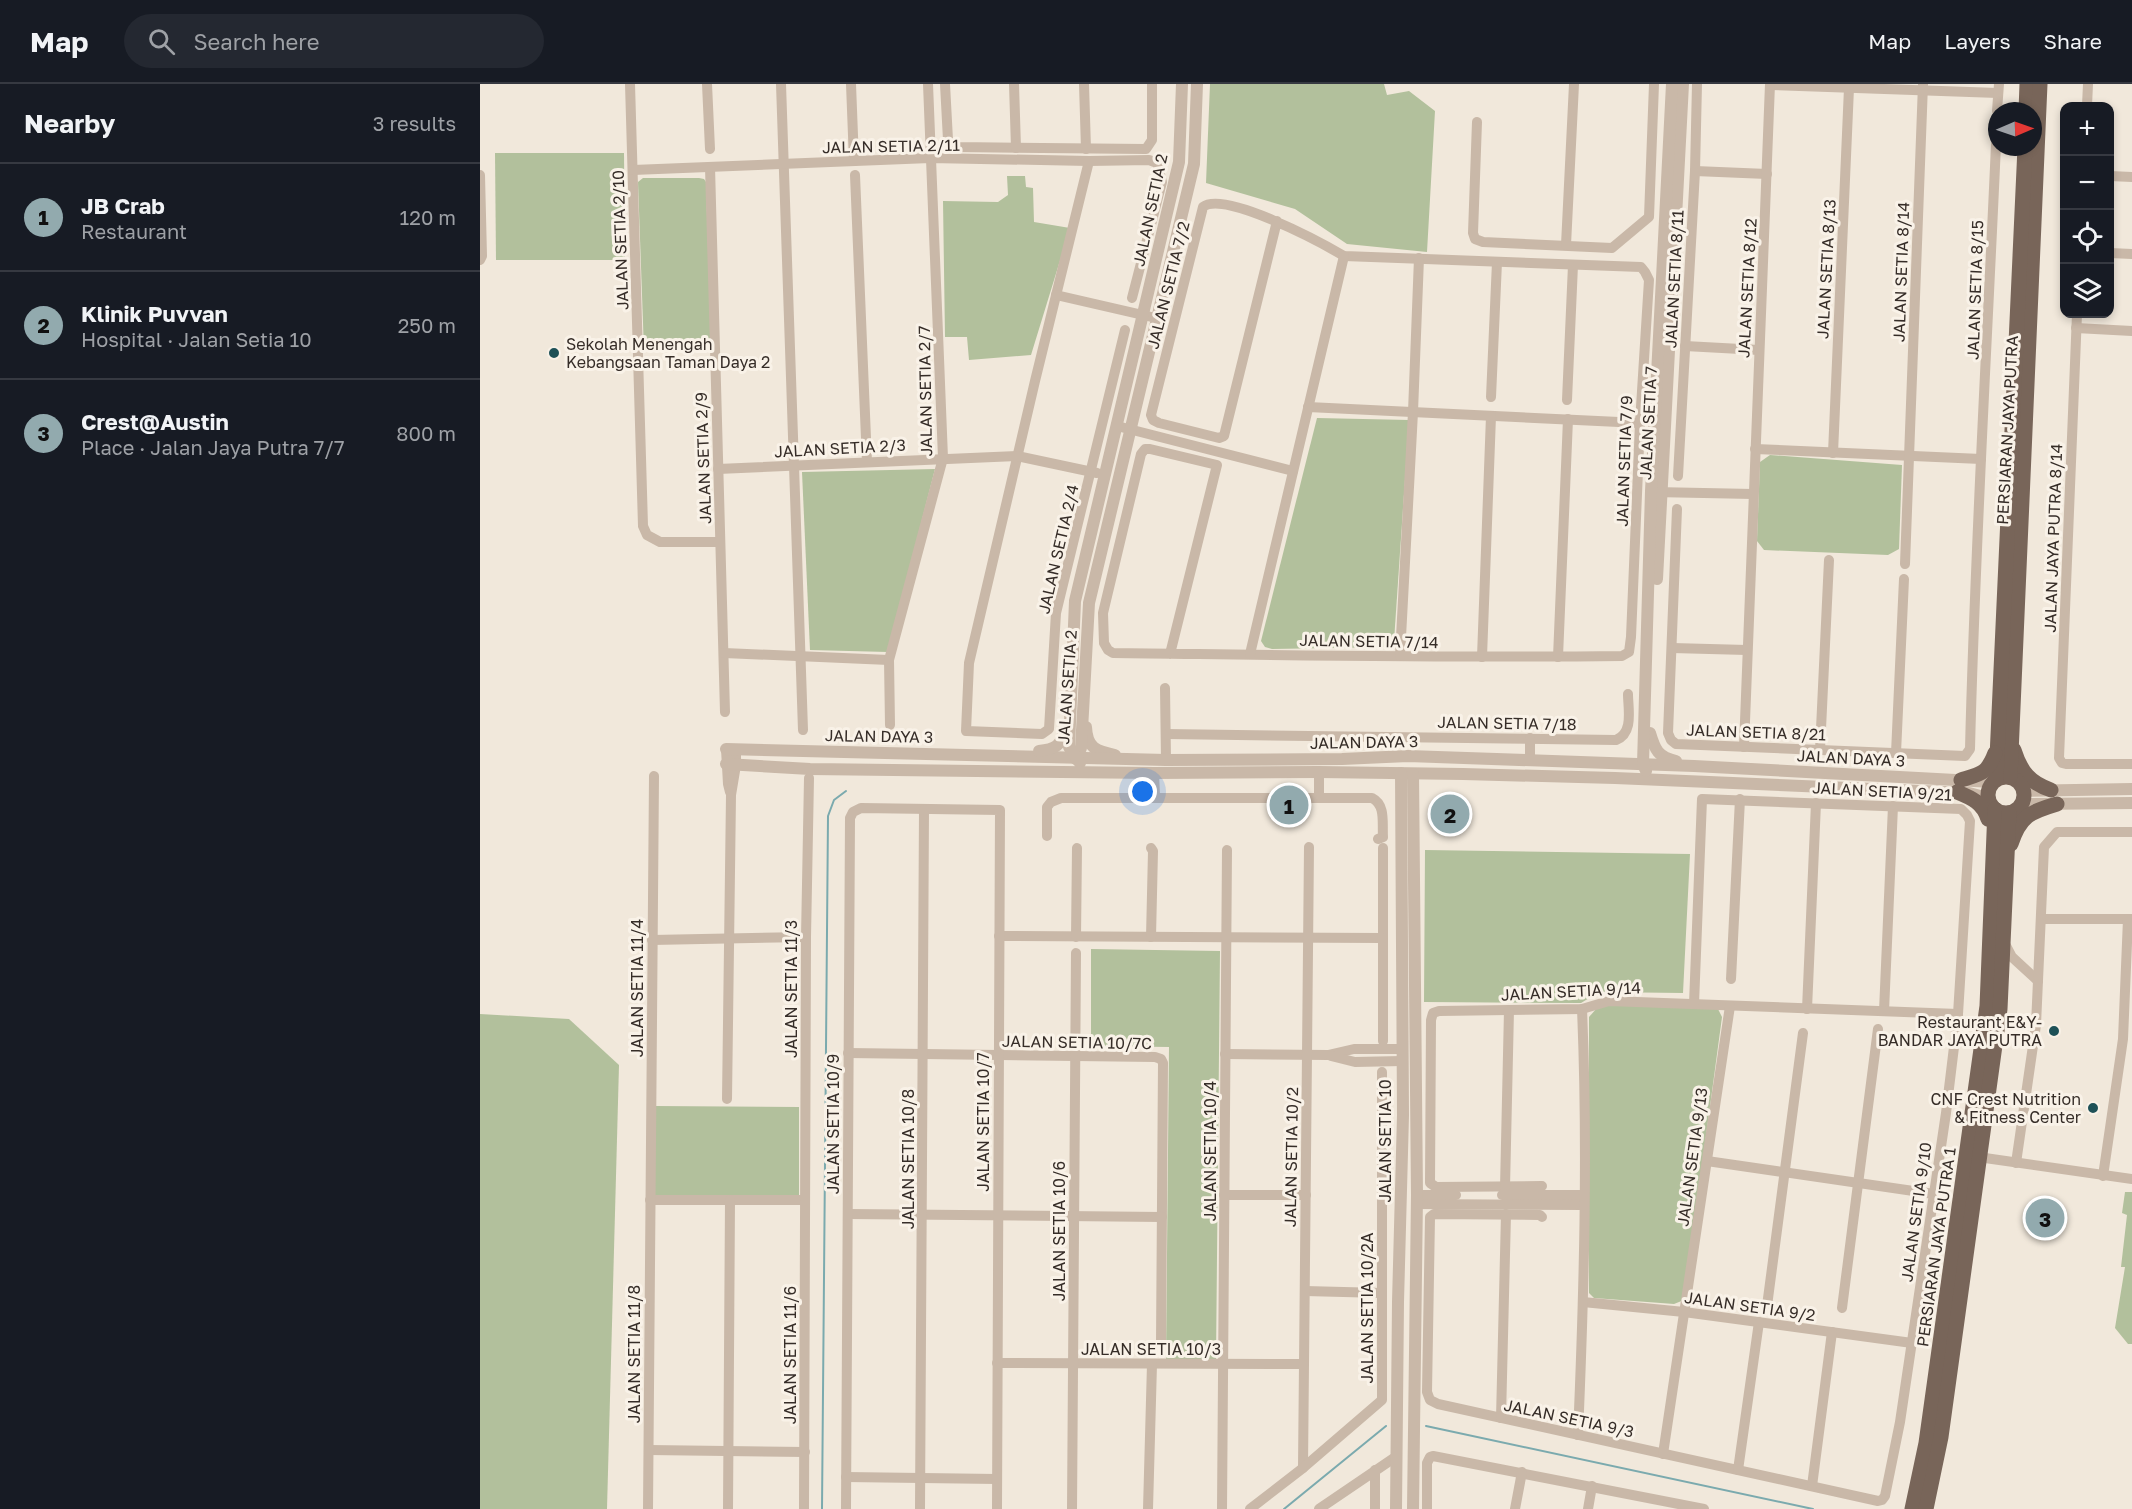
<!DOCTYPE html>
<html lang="en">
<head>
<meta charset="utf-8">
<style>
  body { margin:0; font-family:"Golos Text",sans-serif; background:#242831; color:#f1f3f6 }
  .controls { position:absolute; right:18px; top:18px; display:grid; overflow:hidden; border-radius:12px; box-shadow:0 3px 9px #0003 }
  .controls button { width:54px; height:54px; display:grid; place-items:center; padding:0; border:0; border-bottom:2px solid #363941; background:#171b24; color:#f1f3f6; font:30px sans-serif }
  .compass { position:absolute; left:1508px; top:18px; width:54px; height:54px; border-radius:50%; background:#171b24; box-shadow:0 3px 9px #0003; rotate:88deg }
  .you { position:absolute; left:663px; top:708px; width:21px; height:21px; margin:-15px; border:4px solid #fff; border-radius:50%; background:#1a73e8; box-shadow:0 0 0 9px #1a73e833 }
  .badge { display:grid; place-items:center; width:39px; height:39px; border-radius:50%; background:#92aaae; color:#111; font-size:20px; font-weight:700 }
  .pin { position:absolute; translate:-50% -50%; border:3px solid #fff; box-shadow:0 2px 6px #0006 }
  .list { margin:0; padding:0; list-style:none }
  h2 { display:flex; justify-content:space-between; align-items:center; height:78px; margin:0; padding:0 24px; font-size:26px }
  h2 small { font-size:20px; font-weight:400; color:#9ea1a6 }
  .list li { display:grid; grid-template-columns:39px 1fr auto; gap:18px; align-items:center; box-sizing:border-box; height:108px; padding:0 24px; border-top:2px solid #363941 }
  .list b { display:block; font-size:22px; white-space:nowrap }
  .list p { margin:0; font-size:20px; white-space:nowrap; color:#9ea1a6 }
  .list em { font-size:20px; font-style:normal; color:#9ea1a6 }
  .icon { flex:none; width:33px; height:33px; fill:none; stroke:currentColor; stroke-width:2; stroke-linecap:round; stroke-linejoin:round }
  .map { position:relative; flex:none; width:1652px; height:1425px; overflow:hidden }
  header { display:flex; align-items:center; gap:36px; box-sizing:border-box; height:84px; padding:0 30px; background:#171b24; border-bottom:2px solid #363941 }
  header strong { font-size:28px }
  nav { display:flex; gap:33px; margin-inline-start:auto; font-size:21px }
  .search { width:420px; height:54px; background:#242831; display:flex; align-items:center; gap:15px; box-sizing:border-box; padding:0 21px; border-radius:33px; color:#9ea1a6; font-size:22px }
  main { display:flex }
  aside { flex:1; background:#171b24 }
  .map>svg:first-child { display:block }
  .green { fill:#b2c09c }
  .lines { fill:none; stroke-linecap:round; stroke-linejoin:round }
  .stream { stroke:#7baaae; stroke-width:2 }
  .minor { stroke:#c9b8a8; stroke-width:10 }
  .tertiary { stroke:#c9b8a8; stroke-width:12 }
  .primary { stroke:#786559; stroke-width:15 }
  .poi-dot { fill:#1e5157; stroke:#f9f2e8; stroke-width:2 }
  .labels { text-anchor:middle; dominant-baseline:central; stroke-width:6; stroke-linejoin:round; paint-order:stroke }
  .street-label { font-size:16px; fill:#362d28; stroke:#f9f2e8 }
  .poi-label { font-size:16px; fill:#362d28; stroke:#f9f2e8; text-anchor:end }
</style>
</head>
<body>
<header>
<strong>Map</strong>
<div class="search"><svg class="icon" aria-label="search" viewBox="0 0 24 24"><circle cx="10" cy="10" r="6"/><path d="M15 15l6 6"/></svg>Search here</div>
<nav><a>Map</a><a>Layers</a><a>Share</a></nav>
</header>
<main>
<aside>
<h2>Nearby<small>3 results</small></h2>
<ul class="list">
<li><span class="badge">1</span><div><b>JB Crab</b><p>Restaurant</p></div><em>120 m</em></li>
<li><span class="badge">2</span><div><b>Klinik Puvvan</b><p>Hospital · Jalan Setia 10</p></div><em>250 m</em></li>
<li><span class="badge">3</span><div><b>Crest@Austin</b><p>Place · Jalan Jaya Putra 7/7</p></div><em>800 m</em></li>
</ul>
</aside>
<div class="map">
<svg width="1652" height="1425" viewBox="0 0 1652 1425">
  <rect width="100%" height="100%" fill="#f1e8db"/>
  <g class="green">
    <polygon points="730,0 904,0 907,11 929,7 955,27 947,168 867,160 815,125 726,99"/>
    <polygon points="15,69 144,69 145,176 16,176"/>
    <polygon points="527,92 545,92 546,103 553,104 554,138 590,144 551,271 489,276 487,253 465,253 463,117 518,118 528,111"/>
    <polygon points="163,94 219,94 224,95 226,98 231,264 164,267 158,98"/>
    <polygon points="837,334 929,336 914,557 909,563 792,565 785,563 781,557"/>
    <polygon points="1290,371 1422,381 1419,465 1408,471 1284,466 1277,457 1280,378"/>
    <polygon points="455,385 408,568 330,566 322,388"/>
    <polygon points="945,766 1210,770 1203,909 1119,908 1101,919 944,918"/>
    <polygon points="611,865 740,867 736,1275 686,1275 689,963 611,962"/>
    <polygon points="1124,921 1238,925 1242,933 1204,1216 1194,1220 1114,1214 1109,1209 1109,933 1117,924"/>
    <polygon points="0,930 89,935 139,981 127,1425 0,1425"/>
    <polygon points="175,1022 319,1023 319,1112 174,1111"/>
    <polygon points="1645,1108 1652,1108 1652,1260 1648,1260 1635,1244 1645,1183 1641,1183 1647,1131 1642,1129"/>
  </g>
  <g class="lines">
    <g class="stream">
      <polyline points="946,1342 1333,1425"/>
      <polyline points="342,1425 348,732 354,716 366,707"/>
      <polyline points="804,1425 906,1342"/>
    </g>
    <g class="minor">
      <polyline points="150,0 163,442 167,451 180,458 240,458"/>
      <polyline points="227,0 230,65"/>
      <polyline points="301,0 323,646"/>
      <polyline points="371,0 374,77"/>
      <polyline points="465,0 468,56 471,61 476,63 666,65 672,56 672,0"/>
      <polyline points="534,0 536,64"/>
      <polyline points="604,0 606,65"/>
      <polyline points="1290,1 1518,9"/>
      <polyline points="1607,22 1608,0"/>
      <polyline points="1517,27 1519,0"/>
      <polyline points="997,38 993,149 995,155 1003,158 1132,164 1169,133 1174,0"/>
      <polyline points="609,77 555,297 489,579 486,647 562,650 569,645 576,529 645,246"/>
      <polyline points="230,83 245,628"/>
      <polyline points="153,86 450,74 609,77 669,76 677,79 682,98 652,214"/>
      <polyline points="1215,87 1287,90"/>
      <polyline points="0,91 2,172 0,176"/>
      <polyline points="375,91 387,378"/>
      <polyline points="1630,92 1652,93"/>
      <polyline points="1086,161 1094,0"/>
      <polyline points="1630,169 1652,170"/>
      <polyline points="576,211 676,234"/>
      <polyline points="1597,230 1579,674 1582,679 1586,680 1652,680"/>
      <polyline points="1596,244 1652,247"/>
      <polyline points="1205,262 1279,266"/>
      <polyline points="1011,313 1017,178"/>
      <polyline points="1087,316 1093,181"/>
      <polyline points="828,323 1160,339"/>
      <polyline points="637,342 813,387"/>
      <polyline points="1275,365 1501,375"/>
      <polyline points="1353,369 1369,4"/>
      <polyline points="238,385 537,372 617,389"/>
      <polyline points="1198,392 1215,87 1217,0"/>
      <polyline points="1174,408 1273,410"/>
      <path d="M1197,425L1188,649L1191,656L1196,660L1485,672L1490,665C1495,456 1508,247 1517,38"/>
      <polyline points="1425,480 1443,0"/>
      <polyline points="1192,564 1267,566"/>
      <polyline points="244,569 409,576"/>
      <path d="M690,570L737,381L670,365H665L661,370L623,529L624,559L628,566L633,569C803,571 972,574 1142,572L1149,568L1151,553L1160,339L1169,196L1165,188L1161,183L864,172C842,159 744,106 723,123L671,331L673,336L679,339L739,354L744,352L797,137"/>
      <polyline points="770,570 864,172"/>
      <polyline points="920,572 933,328 939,174"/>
      <polyline points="1002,573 1011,332"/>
      <polyline points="1078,573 1088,335"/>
      <polyline points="685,604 686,676"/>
      <polyline points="410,641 409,576 463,374 448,0"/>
      <path d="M686,650L1136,656C1154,649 1148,625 1148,610"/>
      <polyline points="1264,663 1290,0"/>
      <polyline points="246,665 248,700 250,708"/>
      <polyline points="1340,666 1349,476"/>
      <polyline points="1416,669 1424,495"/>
      <polyline points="1050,676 1050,654"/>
      <polyline points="839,688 839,713"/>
      <polyline points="674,689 675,712"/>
      <path d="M567,752V723L571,718L581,714H892C906,721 902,739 903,753L898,755"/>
      <polyline points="903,764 903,957"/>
      <polyline points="1561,835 1652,835"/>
      <polyline points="519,852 903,854"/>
      <polyline points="596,853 597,764"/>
      <polyline points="671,853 673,767 671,764"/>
      <polyline points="172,856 326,853"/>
      <polyline points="1523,856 1532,873 1558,897"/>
      <polyline points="1251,895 1260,715"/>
      <polyline points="1327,925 1336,719"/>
      <polyline points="1404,927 1413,722"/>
      <polyline points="368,969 675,973 681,975 683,979 681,1258"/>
      <polyline points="745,970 848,971 874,965 922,965"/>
      <polyline points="851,972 875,978 922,977"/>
      <polyline points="247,1015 251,711 256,681 256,665"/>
      <polyline points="1498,1073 1652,1095"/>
      <polyline points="1227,1077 1454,1110"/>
      <polyline points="1536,1079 1556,941 1564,763 1577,748 1652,748"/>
      <polyline points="1623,1092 1643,955 1648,835"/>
      <polyline points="1062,1102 956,1103 950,1099 951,936 953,929 959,927 1102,925 1129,917 1478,930"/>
      <polyline points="1025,1104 1029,926"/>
      <polyline points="744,1111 826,1111"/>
      <polyline points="937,1111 976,1111"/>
      <polyline points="1022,1111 1104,1111"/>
      <polyline points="170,1116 325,1116"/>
      <polyline points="937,1120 1104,1121"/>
      <polyline points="368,1130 682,1133"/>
      <polyline points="1062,1133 1060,1131 954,1130 950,1133 947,1308 950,1316 958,1320 1398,1417 1402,1416 1405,1412 1420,1338 1466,1029 1478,930 1490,737 1487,731 1481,725 1222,715 1214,920"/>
      <polyline points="825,1207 902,1209"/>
      <polyline points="1103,1218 1204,1228 1432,1259"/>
      <polyline points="1287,1222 1323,949"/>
      <polyline points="1362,1224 1398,945"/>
      <polyline points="517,1279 824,1280"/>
      <polyline points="1021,1334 1026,1130"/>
      <path d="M1098,1351C1104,1209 1108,1067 1102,925"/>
      <polyline points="169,1366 325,1368"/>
      <polyline points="1183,1370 1250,922"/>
      <polyline points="823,1384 829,763"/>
      <polyline points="1258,1386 1279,1238"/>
      <polyline points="366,1393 517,1395"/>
      <polyline points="1332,1402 1352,1248"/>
      <polyline points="168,1425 174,692"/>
      <polyline points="248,1425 250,1116"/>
      <polyline points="324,1425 326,853 329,694"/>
      <polyline points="366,1425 370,734 373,728 381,724 520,726 517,1425"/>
      <polyline points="440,1425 444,726"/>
      <polyline points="592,1425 596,869"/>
      <polyline points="668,1425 672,1280"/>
      <polyline points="742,1425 747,766"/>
      <polyline points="770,1425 823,1384 902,1316 902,988"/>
      <polyline points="839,1425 917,1372"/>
      <polyline points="895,1425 895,1386"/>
      <polyline points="947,1425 947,1379 950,1373 953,1372 1224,1425"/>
      <polyline points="1035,1425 1042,1388"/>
      <polyline points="1108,1425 1112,1402"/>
    </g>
    <g class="tertiary">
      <polyline points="1177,495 1203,0"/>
      <path d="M606,643C607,664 616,667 635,671"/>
      <path d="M1170,649C1175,666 1178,673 1196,677"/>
      <polyline points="246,665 686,676 862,675 928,672 1214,682 1513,698"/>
      <path d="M559,667C575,665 582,662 584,645"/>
      <polyline points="596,675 601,664 609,519 714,80 717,0"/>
      <polyline points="600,679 589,663 595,517 699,78 702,0"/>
      <polyline points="246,680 330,685 674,689 839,688 983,690 1135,694 1489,709 1508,714"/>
      <polyline points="1166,687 1163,680 1171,407 1192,0"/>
      <polyline points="1544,707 1652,705"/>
      <polyline points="1542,720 1652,719"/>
      <polyline points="916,1425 918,1218 923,1031 921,689"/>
      <polyline points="933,1425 937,1111 933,690"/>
    </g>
    <g class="primary">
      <polyline points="1546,27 1547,0"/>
      <path d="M1534,666C1541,688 1550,699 1571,706"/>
      <circle cx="1526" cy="711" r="18"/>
      <polyline points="1530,693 1560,0"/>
      <polyline points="1516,695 1545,63"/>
      <path d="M1481,696C1501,690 1507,690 1515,669"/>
      <path d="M1477,708C1492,714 1503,719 1508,735"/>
      <path d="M1531,760C1540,732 1550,728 1577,720"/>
      <polyline points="1432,1425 1446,1359 1507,922 1515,725"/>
      <polyline points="1446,1425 1461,1353 1520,925 1529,729"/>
    </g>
  </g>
  <g class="poi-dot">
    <circle cx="74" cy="269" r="6"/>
    <circle cx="1574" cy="947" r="6"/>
    <circle cx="1613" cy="1024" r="6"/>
  </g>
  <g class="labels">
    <g class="street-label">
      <text transform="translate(411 62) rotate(-1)">JALAN SETIA 2/11</text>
      <text transform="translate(670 126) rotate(-78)">JALAN SETIA 2</text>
      <text transform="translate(140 156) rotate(-92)">JALAN SETIA 2/10</text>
      <text transform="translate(1346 185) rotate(-87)">JALAN SETIA 8/13</text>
      <text transform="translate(1421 188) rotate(-88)">JALAN SETIA 8/14</text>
      <text transform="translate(1194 195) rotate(-87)">JALAN SETIA 8/11</text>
      <text transform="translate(688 201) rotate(-76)">JALAN SETIA 7/2</text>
      <text transform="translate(1267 204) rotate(-87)">JALAN SETIA 8/12</text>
      <text transform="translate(1495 206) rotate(-88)">JALAN SETIA 8/15</text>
      <text transform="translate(445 307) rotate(-91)">JALAN SETIA 2/7</text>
      <text transform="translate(1168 339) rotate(-87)">JALAN SETIA 7</text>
      <text transform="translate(1527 346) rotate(-87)">PERSIARAN JAYA PUTRA</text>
      <text transform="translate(360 364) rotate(-3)">JALAN SETIA 2/3</text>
      <text transform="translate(223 374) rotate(-92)">JALAN SETIA 2/9</text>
      <text transform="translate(1144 377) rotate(-88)">JALAN SETIA 7/9</text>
      <text transform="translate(1573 454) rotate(-88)">JALAN JAYA PUTRA 8/14</text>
      <text transform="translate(578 465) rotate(-77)">JALAN SETIA 2/4</text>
      <text transform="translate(889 557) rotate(1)">JALAN SETIA 7/14</text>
      <text transform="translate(587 603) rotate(-86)">JALAN SETIA 2</text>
      <text transform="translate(1027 639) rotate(1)">JALAN SETIA 7/18</text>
      <text transform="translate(1276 648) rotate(2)">JALAN SETIA 8/21</text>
      <text transform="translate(399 652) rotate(1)">JALAN DAYA 3</text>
      <text transform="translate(884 658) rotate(-1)">JALAN DAYA 3</text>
      <text transform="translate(1371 674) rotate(3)">JALAN DAYA 3</text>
      <text transform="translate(1402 707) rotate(3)">JALAN SETIA 9/21</text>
      <text transform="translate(157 904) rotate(-90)">JALAN SETIA 11/4</text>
      <text transform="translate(311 905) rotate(-90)">JALAN SETIA 11/3</text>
      <text transform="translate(1091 907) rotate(-3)">JALAN SETIA 9/14</text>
      <text transform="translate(597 958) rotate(1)">JALAN SETIA 10/7C</text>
      <text transform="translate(503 1038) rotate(-90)">JALAN SETIA 10/7</text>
      <text transform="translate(353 1040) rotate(-90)">JALAN SETIA 10/9</text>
      <text transform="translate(905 1057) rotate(-90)">JALAN SETIA 10</text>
      <text transform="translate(730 1067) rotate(-90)">JALAN SETIA 10/4</text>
      <text transform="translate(811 1073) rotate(-89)">JALAN SETIA 10/2</text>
      <text transform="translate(1212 1073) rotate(-82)">JALAN SETIA 9/13</text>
      <text transform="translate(428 1075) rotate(-90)">JALAN SETIA 10/8</text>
      <text transform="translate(1436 1128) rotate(-82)">JALAN SETIA 9/10</text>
      <text transform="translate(579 1147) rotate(-90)">JALAN SETIA 10/6</text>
      <text transform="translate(1456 1163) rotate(-82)">PERSIARAN JAYA PUTRA 1</text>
      <text transform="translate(1270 1222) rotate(8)">JALAN SETIA 9/2</text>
      <text transform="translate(887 1224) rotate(-90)">JALAN SETIA 10/2A</text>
      <text x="671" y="1265">JALAN SETIA 10/3</text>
      <text transform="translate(154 1270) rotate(-90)">JALAN SETIA 11/8</text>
      <text transform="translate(310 1271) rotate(-90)">JALAN SETIA 11/6</text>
      <text transform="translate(1089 1334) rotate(12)">JALAN SETIA 9/3</text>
    </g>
    <g class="poi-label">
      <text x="86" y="260" text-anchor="start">Sekolah Menengah<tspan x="86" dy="18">Kebangsaan Taman Daya 2</tspan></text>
      <text x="1562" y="938">Restaurant E&amp;Y-<tspan x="1562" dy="18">BANDAR JAYA PUTRA</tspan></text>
      <text x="1601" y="1015">CNF Crest Nutrition<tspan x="1601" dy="18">&amp; Fitness Center</tspan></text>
    </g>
  </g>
</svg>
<div class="controls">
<button>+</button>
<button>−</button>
<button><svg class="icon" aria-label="locate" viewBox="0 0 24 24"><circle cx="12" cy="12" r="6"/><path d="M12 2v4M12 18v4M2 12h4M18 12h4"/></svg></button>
<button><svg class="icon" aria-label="layers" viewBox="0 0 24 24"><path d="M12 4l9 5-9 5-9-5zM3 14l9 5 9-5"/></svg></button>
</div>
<svg class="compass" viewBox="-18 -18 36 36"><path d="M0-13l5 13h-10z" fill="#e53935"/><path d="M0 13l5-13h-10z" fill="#9ea1a6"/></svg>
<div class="you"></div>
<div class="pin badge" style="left:809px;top:721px">1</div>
<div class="pin badge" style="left:970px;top:730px">2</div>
<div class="pin badge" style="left:1565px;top:1134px">3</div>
</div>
</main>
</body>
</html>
